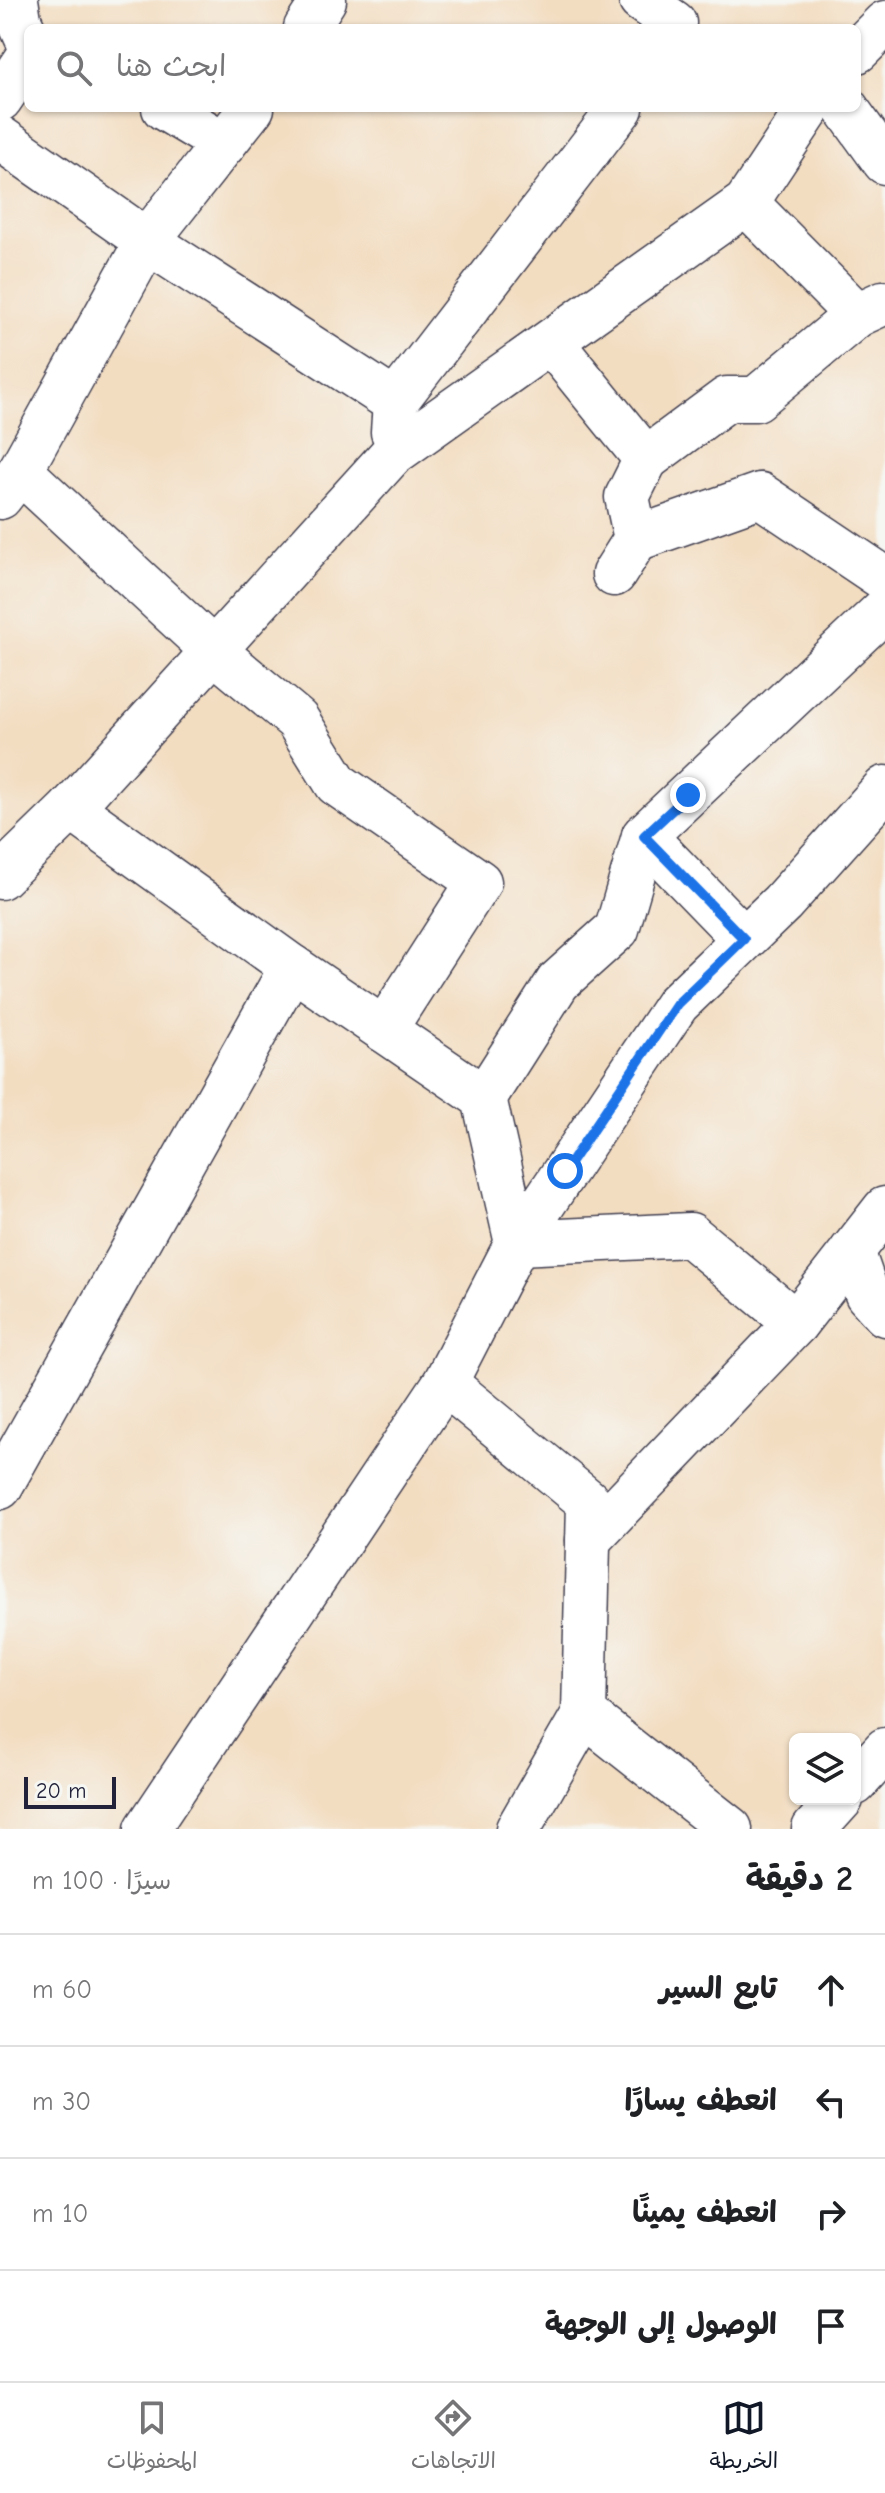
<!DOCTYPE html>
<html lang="ar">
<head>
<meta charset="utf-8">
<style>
  body { margin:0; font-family:"Comic Neue","Playpen Sans Arabic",sans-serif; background:#f2f2f2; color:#202124; direction:rtl }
  .controls { position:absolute; right:24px; bottom:24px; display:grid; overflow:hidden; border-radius:12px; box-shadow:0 2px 6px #0004 }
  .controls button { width:72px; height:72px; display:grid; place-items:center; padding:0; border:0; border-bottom:2px solid #e0e0e0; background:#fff; color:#202124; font:40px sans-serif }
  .scale { position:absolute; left:24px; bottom:20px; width:92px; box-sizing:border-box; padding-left:8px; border:4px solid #22223b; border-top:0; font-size:22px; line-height:28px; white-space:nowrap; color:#22223b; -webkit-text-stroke:6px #f6f6f2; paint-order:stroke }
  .stop { position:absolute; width:24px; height:24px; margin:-18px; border:6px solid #1a73e8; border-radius:50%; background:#fff }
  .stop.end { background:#1a73e8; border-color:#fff; box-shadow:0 2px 8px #0008 }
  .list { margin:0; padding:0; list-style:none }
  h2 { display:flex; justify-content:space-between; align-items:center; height:104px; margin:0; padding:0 32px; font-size:34px }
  h2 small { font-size:26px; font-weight:400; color:#757577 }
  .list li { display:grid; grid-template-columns:52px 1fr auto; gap:24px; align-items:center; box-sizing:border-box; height:112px; padding:0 32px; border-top:2px solid #e0e0e0 }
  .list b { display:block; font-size:30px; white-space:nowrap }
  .list em { font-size:26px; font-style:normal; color:#757577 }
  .icon { flex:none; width:44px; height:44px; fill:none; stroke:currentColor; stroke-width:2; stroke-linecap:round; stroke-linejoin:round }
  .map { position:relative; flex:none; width:885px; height:1829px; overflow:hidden; direction:ltr }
  .search { position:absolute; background:#fff; box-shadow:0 2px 6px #0004; left:24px; right:24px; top:24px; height:88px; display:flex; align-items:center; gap:20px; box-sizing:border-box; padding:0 28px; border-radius:12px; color:#757577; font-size:30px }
  .sheet { height:552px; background:#fff }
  nav { display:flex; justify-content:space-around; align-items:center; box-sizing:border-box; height:112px; border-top:2px solid #e0e0e0; background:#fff; font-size:22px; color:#757577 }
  nav a { display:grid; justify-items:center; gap:4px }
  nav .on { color:#111827 }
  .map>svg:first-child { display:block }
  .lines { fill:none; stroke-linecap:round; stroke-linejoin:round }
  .minor-casing { stroke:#413e4f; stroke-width:47 }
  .minor { stroke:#fff; stroke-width:44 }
  .route { stroke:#1a73e8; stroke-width:10 }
</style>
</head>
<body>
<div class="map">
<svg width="885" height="1829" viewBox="0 0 885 1829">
  <rect width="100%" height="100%" fill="#f6f6f2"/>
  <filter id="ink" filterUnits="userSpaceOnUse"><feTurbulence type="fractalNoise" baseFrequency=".0125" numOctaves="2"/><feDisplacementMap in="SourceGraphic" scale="16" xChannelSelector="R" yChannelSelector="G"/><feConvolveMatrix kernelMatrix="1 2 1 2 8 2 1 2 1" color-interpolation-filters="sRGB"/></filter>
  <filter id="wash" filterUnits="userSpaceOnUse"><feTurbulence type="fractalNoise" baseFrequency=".006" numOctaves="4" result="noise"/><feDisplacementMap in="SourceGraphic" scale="32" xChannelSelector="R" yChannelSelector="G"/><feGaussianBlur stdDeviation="1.8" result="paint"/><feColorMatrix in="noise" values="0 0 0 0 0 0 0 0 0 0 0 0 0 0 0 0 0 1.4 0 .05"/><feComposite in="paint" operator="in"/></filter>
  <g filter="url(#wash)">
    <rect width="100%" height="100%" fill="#f3ddc1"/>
  </g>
  <g filter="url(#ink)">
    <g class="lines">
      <g class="minor-casing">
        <g id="minor">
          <polyline points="16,0 19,20 28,40"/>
          <polyline points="641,0 674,23"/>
          <polyline points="306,28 324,0"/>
          <polyline points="857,51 885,23"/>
          <polyline points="0,99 28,58"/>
          <polyline points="164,108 224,144"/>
          <polyline points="846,108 885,162"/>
          <polyline points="0,138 147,241 395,402"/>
          <polyline points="746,203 857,315 883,303"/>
          <polyline points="551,342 646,459 727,399 756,399 857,315"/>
          <polyline points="393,432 395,402 621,108"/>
          <polyline points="20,471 214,651 297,720 337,784 479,882 384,1030"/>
          <polyline points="0,497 20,471 147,241 252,108"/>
          <polyline points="636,539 760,495 885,579"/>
          <polyline points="614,574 636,539 627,497 646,459"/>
          <polyline points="71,808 392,454 746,203 809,108"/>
          <polyline points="644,836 744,939"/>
          <polyline points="0,877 71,808 292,967 0,1487"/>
          <polyline points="484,1098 558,982 617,929 644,836 885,609"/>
          <polyline points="517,1243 677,1004 782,903 885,788"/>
          <polyline points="517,1243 690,1235 796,1323"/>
          <polyline points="852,1251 867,1294 885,1314"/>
          <polyline points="445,1383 589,1502 584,1714 518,1829"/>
          <polyline points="588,1540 796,1323 885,1209"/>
          <polyline points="584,1714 730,1829"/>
          <polyline points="855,1783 885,1750"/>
          <polyline points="147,1829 445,1383 517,1243 484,1098 292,967"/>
          <polyline points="814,1829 841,1799"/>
        </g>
      </g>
      <use href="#minor" class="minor"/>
    </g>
  </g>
  <g class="lines" filter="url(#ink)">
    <polyline class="route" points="565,1171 677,1004 744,939 644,836 688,795"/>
  </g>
</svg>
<div class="controls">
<button><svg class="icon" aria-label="layers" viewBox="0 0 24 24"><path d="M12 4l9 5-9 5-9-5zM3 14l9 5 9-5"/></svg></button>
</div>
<div class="scale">20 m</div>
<div class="stop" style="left:565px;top:1171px"></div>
<div class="stop end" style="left:688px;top:795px"></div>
<div class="search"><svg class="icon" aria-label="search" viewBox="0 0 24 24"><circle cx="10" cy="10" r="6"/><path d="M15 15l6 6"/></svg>ابحث هنا</div>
</div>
<section class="sheet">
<h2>2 دقيقة<small>سيرًا · 100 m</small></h2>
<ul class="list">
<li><svg class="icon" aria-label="ahead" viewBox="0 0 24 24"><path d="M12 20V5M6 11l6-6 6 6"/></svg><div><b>تابع السير</b></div><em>60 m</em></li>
<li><svg class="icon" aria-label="left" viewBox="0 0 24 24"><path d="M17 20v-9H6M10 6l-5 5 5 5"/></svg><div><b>انعطف يسارًا</b></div><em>30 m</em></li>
<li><svg class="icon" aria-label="right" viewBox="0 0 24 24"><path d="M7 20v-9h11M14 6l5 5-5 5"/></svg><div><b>انعطف يمينًا</b></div><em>10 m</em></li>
<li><svg class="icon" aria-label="arrive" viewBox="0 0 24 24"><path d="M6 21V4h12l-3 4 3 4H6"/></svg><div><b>الوصول إلى الوجهة</b></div></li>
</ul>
</section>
<nav>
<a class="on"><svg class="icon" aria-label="map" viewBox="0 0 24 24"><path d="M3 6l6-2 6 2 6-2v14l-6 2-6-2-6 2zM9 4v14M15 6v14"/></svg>الخريطة</a>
<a><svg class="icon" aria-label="directions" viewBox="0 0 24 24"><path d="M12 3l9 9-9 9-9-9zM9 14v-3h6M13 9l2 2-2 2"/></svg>الاتجاهات</a>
<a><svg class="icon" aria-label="saved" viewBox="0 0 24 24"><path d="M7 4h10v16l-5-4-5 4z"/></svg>المحفوظات</a>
</nav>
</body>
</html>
